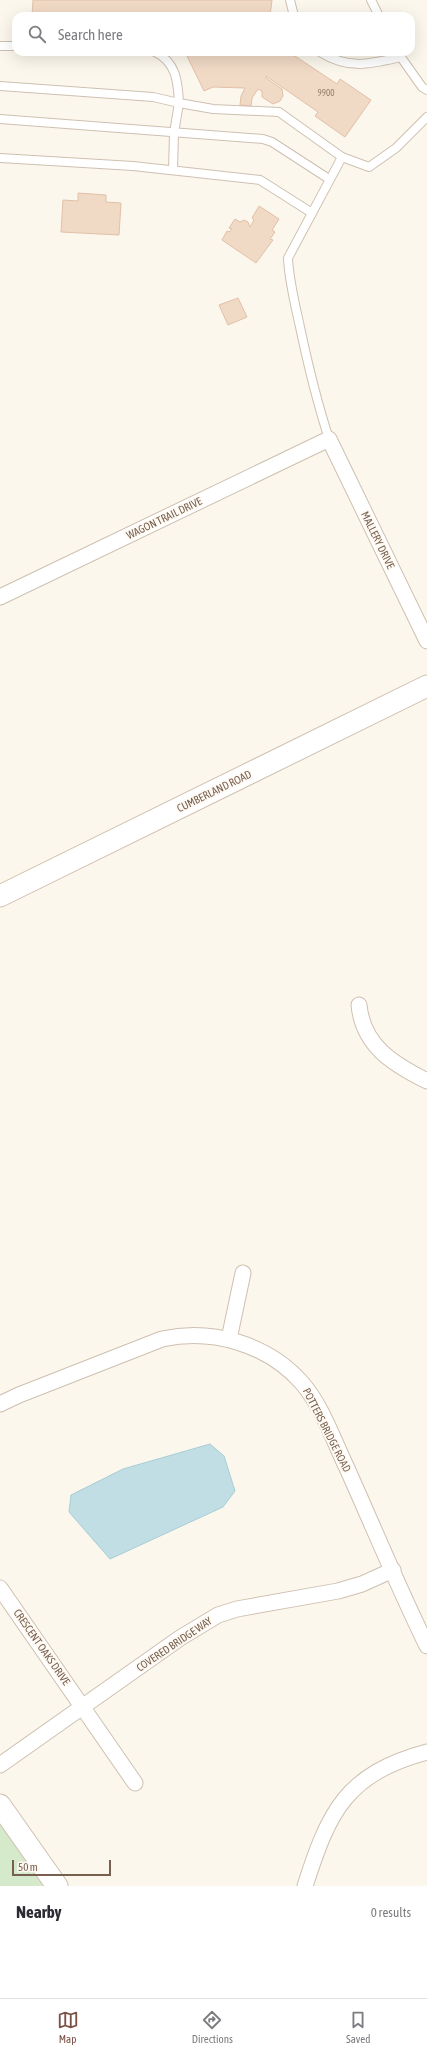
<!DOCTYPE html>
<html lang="en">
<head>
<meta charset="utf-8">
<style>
  body { margin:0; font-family:"Asap Condensed",sans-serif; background:#f2f2f3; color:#2b2b33 }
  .scale { position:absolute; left:12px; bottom:10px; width:99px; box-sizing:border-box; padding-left:4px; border:2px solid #77604f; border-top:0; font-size:11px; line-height:14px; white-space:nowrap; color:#77604f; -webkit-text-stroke:3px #fefaf3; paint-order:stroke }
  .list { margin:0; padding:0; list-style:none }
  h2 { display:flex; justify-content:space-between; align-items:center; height:52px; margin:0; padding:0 16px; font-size:17px }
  h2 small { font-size:13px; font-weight:400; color:#7c7c81 }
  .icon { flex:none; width:22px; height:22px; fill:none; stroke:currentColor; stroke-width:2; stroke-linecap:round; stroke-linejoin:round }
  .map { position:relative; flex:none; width:427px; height:1886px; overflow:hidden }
  .search { position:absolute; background:#fff; box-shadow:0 4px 16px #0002; left:12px; right:12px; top:12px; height:44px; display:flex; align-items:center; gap:10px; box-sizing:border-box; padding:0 14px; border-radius:12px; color:#7c7c81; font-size:15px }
  .sheet { height:112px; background:#fff }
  nav { display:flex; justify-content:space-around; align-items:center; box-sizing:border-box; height:56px; border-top:1px solid #e1e1e2; background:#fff; font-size:11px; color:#7c7c81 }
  nav a { display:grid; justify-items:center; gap:2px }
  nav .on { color:#7c5045 }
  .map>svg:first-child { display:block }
  .green { fill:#d5eacb }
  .water { fill:#c1dee5; stroke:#a8cdd6 }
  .building { fill:#f0d9c5; stroke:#e2c0a7 }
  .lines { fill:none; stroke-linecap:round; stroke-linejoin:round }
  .lane-casing { stroke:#cec0b1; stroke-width:10 }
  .street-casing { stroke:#cec0b1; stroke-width:17 }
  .secondary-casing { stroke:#d1c0b0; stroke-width:23 }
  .lane { stroke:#fff; stroke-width:8 }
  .street { stroke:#fff; stroke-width:15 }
  .secondary { stroke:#fff; stroke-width:21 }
  .labels { text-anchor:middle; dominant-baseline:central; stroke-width:3.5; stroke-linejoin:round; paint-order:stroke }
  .number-label { font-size:9px; fill:#957e6c }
  .street-label { font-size:11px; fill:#77604f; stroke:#fefaf3 }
</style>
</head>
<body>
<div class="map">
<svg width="427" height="1886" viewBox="0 0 427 1886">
  <rect width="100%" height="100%" fill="#fcf7ec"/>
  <polygon class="green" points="0,1805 57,1886 0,1886"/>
  <polygon class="water" points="210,1444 224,1456 235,1491 223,1507 110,1559 69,1512 71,1495 123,1469"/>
  <g class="building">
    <polygon points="33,0 272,0 270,16 32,16"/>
    <polygon points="197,52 289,52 337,84 340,79 371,100 345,137 315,116 318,112 266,76 266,78 282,89 283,96 280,101 273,104 262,97 262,91 258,89 252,98 251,106 240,105 241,96 245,88 213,87 204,91 187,56"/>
    <polygon points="78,193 106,195 106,202 121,203 119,235 61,232 63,200 78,201"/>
    <polygon points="259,206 279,219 272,230 275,232 270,239 273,240 256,263 222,240 227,231 229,232 232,229 229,228 235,219 240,222 244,220 248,222 250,227 254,220 252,218"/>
    <polygon points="238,298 247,317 228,325 219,305"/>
  </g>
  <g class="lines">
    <g class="lane-casing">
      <g id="lane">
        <polyline points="290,0 294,16"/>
        <polyline points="371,0 379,16"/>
        <polyline points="0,46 16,46"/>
        <path d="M155,52C176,62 178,81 179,103L213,109L279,112L342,157"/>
        <path d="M320,52C349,70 370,64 401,57"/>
        <polyline points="398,53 422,87 427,90"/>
        <polyline points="0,86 153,97 179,103 174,133 173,170"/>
        <polyline points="0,119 263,139 272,142 329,179"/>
        <polyline points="0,158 133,166 260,180 312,213"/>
        <path d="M329,439C317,402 308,365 300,327C295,304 289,281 288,258L342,157L369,167L396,148L427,117"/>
      </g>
    </g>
    <g class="street-casing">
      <g id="street">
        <polyline points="0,597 329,439 427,641"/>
        <path d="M359,1005C363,1046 393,1064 427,1081"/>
        <polyline points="229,1339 243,1273"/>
        <path d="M0,1404L19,1395L162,1339C212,1328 268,1344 302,1383C322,1406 333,1439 346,1466C373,1526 398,1587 427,1646"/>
        <polyline points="0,1588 135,1783"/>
        <polyline points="0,1765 180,1638 218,1615 237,1609 338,1591 362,1584 393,1570"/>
        <path d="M305,1886C329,1811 346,1774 427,1752"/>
      </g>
    </g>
    <g class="secondary-casing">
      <g id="secondary">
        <polyline points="0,896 427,686"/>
        <polyline points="0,1805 57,1886"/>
      </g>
    </g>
    <use href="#lane" class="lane"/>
    <use href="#street" class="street"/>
    <use href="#secondary" class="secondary"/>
  </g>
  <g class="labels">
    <g class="number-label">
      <text x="326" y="93">9900</text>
    </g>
    <g class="street-label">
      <text transform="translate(164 518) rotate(-26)">WAGON TRAIL DRIVE</text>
      <text transform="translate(378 540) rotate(64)">MALLERY DRIVE</text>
      <text transform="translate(214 791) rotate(-26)">CUMBERLAND ROAD</text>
      <text transform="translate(327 1430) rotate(63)">POTTERS BRIDGE ROAD</text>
      <text transform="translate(174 1644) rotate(-34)">COVERED BRIDGE WAY</text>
      <text transform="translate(42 1647) rotate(55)">CRESCENT OAKS DRIVE</text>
    </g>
  </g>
</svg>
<div class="scale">50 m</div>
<div class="search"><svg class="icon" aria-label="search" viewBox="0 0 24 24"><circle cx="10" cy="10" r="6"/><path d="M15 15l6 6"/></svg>Search here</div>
</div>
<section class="sheet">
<h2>Nearby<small>0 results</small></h2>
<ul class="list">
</ul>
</section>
<nav>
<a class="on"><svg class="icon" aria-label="map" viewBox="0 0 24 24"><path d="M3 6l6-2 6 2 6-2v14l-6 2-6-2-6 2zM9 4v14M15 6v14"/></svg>Map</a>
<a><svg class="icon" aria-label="directions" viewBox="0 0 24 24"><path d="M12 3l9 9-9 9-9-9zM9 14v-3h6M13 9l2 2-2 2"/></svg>Directions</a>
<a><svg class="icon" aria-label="saved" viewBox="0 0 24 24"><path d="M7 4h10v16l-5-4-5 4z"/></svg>Saved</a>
</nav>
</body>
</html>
